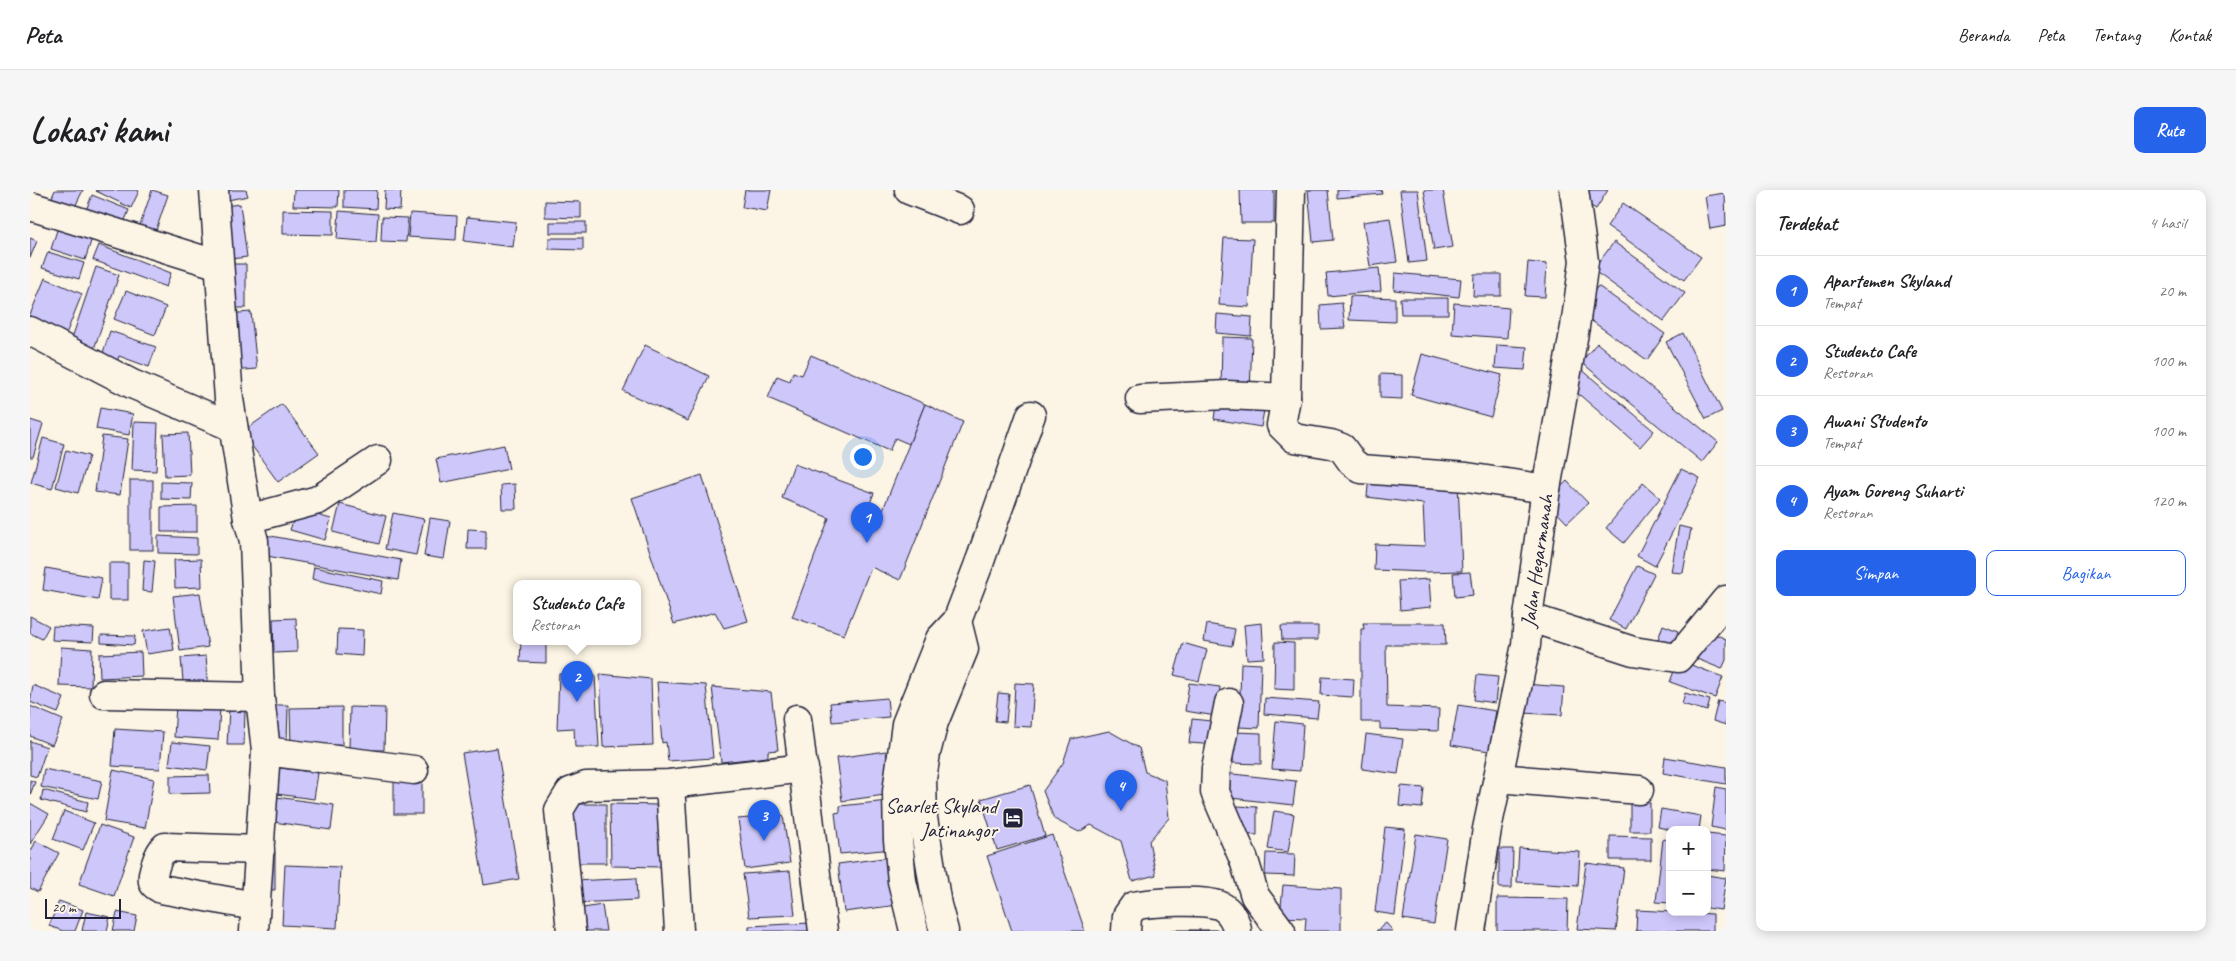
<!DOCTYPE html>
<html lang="id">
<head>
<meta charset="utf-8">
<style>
  body { margin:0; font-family:Caveat,sans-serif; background:#f6f6f6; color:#202124 }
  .controls { position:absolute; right:15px; bottom:15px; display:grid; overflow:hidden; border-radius:10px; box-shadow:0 2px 12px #0003 }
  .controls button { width:45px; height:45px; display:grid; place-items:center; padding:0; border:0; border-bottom:1px solid #e0e0e0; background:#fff; color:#202124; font:25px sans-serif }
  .scale { position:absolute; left:15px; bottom:12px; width:76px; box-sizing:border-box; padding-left:5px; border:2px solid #22223b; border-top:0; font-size:14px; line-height:18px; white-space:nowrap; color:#22223b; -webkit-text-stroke:4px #fcf5e5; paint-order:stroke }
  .you { position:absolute; left:832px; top:266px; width:18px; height:18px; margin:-12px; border:4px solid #fff; border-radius:50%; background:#1a73e8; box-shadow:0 0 0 8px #1a73e833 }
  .badge { display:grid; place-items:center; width:32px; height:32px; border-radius:50%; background:#2563eb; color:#fff; font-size:16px; font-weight:700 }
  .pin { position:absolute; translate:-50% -41px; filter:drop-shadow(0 1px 2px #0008) }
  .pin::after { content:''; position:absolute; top:26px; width:18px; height:15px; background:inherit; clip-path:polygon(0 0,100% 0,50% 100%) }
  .popup { position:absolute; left:483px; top:390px; width:128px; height:65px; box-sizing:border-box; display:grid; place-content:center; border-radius:10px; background:#fff; filter:drop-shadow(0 1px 4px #0005); font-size:16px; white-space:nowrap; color:#757577 }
  .popup b { font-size:19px; color:#202124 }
  .popup::after { content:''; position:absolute; left:50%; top:100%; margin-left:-10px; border:10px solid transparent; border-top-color:#fff }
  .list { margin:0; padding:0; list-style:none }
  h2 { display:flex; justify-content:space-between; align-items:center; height:65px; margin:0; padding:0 20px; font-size:21px }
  h2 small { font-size:16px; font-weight:400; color:#757577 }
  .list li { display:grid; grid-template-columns:32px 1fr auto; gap:15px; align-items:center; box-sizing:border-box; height:70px; padding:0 20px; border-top:1px solid #e0e0e0 }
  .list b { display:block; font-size:19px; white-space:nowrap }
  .list p { margin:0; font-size:16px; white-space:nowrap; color:#757577 }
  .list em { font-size:16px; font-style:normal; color:#757577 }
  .actions { display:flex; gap:10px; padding:15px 20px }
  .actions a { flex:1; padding:11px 0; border:1px solid #2563eb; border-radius:10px; text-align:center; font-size:18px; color:#2563eb }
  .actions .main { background:#2563eb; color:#fff }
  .map { position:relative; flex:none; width:1696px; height:741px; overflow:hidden; border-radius:10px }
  header { display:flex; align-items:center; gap:30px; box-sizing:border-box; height:70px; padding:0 25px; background:#fff; border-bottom:1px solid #e0e0e0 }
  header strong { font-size:24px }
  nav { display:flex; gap:28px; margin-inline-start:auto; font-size:18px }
  .intro { display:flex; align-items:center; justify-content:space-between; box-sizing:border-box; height:120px; padding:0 30px }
  h1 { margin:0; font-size:35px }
  .button { padding:12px 22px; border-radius:10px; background:#2563eb; color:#fff; font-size:18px; font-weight:700 }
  main { display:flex; gap:30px; padding:0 30px }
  aside { flex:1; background:#fff; border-radius:10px; box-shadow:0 2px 12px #0003 }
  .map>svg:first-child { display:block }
  .building { fill:#cec7fa; stroke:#22223b }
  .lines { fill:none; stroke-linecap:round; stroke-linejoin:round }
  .minor-casing { stroke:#22223b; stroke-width:31 }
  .minor { stroke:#fcf5e5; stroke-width:28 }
  .labels { text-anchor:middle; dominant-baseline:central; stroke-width:4; stroke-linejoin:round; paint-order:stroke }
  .street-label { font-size:21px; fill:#22223b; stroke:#fcf5e5 }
  .poi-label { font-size:21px; fill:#22223b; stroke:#fcf5e5; text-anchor:end }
</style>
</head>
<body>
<header>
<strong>Peta</strong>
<nav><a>Beranda</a><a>Peta</a><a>Tentang</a><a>Kontak</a></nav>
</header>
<div class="intro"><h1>Lokasi kami</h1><a class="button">Rute</a></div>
<main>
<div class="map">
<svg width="1696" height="741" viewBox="0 0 1696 741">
  <rect width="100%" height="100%" fill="#fcf5e5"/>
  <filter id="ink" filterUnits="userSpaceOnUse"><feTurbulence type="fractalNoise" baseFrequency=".02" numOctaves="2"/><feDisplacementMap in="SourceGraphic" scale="10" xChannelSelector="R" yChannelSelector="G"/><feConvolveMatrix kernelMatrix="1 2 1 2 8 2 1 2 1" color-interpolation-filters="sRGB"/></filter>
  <g filter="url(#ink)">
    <g class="building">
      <polygon points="25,0 53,0 41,25 19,14"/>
      <polygon points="67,0 107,0 109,1 101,18 66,1"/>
      <polygon points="122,0 138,5 123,49 107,44"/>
      <polygon points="191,0 216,0 218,6 193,11"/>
      <polygon points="264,0 309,0 308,17 263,16"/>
      <polygon points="314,0 347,0 346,19 314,17"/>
      <polygon points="355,0 371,0 370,20 354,19"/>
      <polygon points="715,0 741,0 737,21 712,17"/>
      <polygon points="1210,0 1244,0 1244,33 1211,33"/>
      <polygon points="1278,0 1298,0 1303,50 1283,52"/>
      <polygon points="1307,0 1351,0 1352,4 1307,8"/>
      <polygon points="1370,0 1388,0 1397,71 1379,73"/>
      <polygon points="1394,0 1413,0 1423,57 1404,60"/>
      <polygon points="1555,0 1578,0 1566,19 1549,9"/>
      <polygon points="1695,3 1696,36 1680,39 1675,6"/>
      <polygon points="62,5 99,20 92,38 55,23"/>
      <polygon points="515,11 551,12 551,28 515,27"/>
      <polygon points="1593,13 1671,67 1654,90 1577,36"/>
      <polygon points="210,14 217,67 201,69 194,16"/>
      <polygon points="253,20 303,21 303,45 253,44"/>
      <polygon points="309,21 348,24 346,52 307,49"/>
      <polygon points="380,23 427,26 426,50 378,47"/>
      <polygon points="352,27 378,28 376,52 351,51"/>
      <polygon points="437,27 486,32 483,57 434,51"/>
      <polygon points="1360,28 1367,72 1340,76 1333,32"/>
      <rect x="520" y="32" width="36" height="11"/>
      <polygon points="28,37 62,48 55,70 21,59"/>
      <polygon points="0,48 7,51 0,68"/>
      <polygon points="519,48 553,48 553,60 519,59"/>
      <polygon points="1194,48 1223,49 1219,117 1189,115"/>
      <polygon points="1584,52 1655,103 1634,131 1563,80"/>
      <polygon points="69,55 141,83 136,97 63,70"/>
      <polygon points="18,62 54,73 49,89 12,78"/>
      <polygon points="1498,72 1517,74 1515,107 1495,106"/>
      <polygon points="197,74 216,74 216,118 199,118"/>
      <polygon points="66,77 89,85 61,168 38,160"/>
      <polygon points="1349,78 1351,101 1298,106 1296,83"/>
      <polygon points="1365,83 1431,89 1429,107 1364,100"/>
      <polygon points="1444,84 1471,84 1471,106 1443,106"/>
      <polygon points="15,88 52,104 34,149 0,136 0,125"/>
      <polygon points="1568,96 1635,144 1617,170 1549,122"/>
      <polygon points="96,101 136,117 125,145 84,129"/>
      <polygon points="1320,106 1365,108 1365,132 1319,130"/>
      <polygon points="1370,108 1418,108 1418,124 1371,124"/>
      <polygon points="1312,113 1315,138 1291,139 1290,115"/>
      <polygon points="1424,113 1479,118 1477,148 1422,144"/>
      <polygon points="221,122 227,179 202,181 197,124"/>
      <polygon points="1187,124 1222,127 1221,146 1186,143"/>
      <polygon points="80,141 126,157 119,177 89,166 85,178 70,172"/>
      <polygon points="1653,143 1692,221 1676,229 1636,152"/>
      <polygon points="1192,147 1222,148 1220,203 1191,203"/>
      <polygon points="1567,153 1688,252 1672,272 1551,172"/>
      <polygon points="615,155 679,186 658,231 593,201"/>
      <polygon points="1467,155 1497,157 1495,180 1465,178"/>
      <polygon points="1392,164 1472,185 1461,227 1381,205"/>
      <polygon points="781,165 895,214 879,254 865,248 859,261 738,208 747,186 760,191 763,182 772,185"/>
      <polygon points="1550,178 1624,241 1610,257 1537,194"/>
      <polygon points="1350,184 1372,185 1372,209 1350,208"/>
      <polygon points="1187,208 1235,215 1231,237 1184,229"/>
      <polygon points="252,214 289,263 248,292 212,242"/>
      <polygon points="895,214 933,232 870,390 841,377 814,445 762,427 799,328 752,308 764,274 844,303 839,316 852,322"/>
      <polygon points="70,218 103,224 99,245 66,239"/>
      <polygon points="0,230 13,234 3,267 0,267"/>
      <polygon points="104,232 128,233 126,281 102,280"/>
      <polygon points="158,243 160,285 135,286 133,244"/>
      <polygon points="72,246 98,249 90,305 65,302"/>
      <polygon points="13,248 34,254 22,299 1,293"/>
      <polygon points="474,255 479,279 411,293 406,269"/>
      <polygon points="36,260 59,266 48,303 26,297"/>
      <polygon points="1651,279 1670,288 1625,376 1607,366"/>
      <polygon points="672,285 718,431 694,438 685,422 644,434 602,308"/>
      <polygon points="1339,285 1428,292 1432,381 1396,382 1344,380 1345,354 1395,356 1393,314 1337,307"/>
      <rect x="100" y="290" width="23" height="70"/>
      <polygon points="1537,291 1558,313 1537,333 1516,311"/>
      <polygon points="131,292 162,293 161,310 131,309"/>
      <polygon points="1613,293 1630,308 1594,353 1576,338"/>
      <polygon points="485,294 486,319 472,319 471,295"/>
      <polygon points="310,314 356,326 349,354 303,342"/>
      <polygon points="167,316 167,342 131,342 131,317"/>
      <polygon points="267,319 301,329 295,350 260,340"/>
      <polygon points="363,323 394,329 386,365 355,359"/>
      <polygon points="400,328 420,331 414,369 394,366"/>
      <polygon points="1649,336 1661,339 1653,383 1641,382"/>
      <polygon points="438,339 456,340 456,359 437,359"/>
      <polygon points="230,344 371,370 368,390 226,364"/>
      <polygon points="128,346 167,348 167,364 128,363"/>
      <polygon points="171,369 172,397 145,398 144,370"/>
      <polygon points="114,370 125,371 122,402 112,401"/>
      <rect x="79" y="373" width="19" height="37"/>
      <polygon points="1607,376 1624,384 1596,439 1579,430"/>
      <polygon points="284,377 353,391 351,404 282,389"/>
      <polygon points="16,378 72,388 68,410 13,400"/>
      <polygon points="1440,382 1443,405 1425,407 1423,383"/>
      <polygon points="1399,389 1401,417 1370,420 1368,391"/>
      <polygon points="170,403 178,457 150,461 143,406"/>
      <polygon points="0,426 19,436 12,449 0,443"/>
      <polygon points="266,428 267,462 244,463 243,429"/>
      <polygon points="1232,433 1234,468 1217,469 1214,435"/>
      <polygon points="1333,433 1415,433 1416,455 1356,455 1357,517 1409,519 1408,541 1350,539 1350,532 1331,532 1331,439 1334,439"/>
      <polygon points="1177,434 1205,439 1202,456 1174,451"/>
      <polygon points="1633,435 1648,441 1640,464 1625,458"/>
      <polygon points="23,436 64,438 63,452 22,450"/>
      <polygon points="1251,436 1288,436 1288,450 1252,450"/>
      <polygon points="140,437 144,460 117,464 113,441"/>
      <polygon points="308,439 333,440 332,466 307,464"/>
      <polygon points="1678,441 1696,449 1696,470 1692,479 1667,469"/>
      <polygon points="71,445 105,446 104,455 71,453"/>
      <polygon points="491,451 516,451 516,473 490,472"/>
      <polygon points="1245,452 1264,453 1264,500 1244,499"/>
      <polygon points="1153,453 1177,460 1169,491 1144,485"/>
      <polygon points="31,457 62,459 61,497 29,496"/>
      <polygon points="111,462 112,486 70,488 69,464"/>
      <polygon points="176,466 179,501 154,503 151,468"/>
      <polygon points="1648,470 1693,487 1685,508 1640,492"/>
      <polygon points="1211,473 1231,474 1229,538 1209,537"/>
      <polygon points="529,484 565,485 569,557 545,557 544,538 527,539"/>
      <polygon points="570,484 621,489 623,555 573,557"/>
      <polygon points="1447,485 1468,487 1465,513 1444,510"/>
      <polygon points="1292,487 1324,489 1323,507 1291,505"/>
      <polygon points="627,492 676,495 683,568 638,571 636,552 632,553"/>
      <polygon points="985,493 1004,494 1001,537 983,536"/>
      <polygon points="1159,493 1190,497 1186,526 1155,521"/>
      <polygon points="1494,494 1534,497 1532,525 1492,523"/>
      <polygon points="3,495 34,508 28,523 0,512"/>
      <polygon points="682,497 741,502 748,560 738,561 738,567 691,572"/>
      <polygon points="968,503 979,504 976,532 965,531"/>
      <polygon points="1655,503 1680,510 1677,521 1652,514"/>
      <polygon points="857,508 859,527 802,532 800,513"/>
      <polygon points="1235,508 1289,512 1287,528 1234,524"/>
      <polygon points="1688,511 1696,513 1696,535 1683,531"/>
      <polygon points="146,515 190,518 188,550 144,547"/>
      <polygon points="238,515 258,515 257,552 237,552"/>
      <polygon points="1428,515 1466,521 1459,561 1421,555"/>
      <polygon points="0,516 33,530 22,555 0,546"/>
      <polygon points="312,517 312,555 261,556 260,518"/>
      <polygon points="320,517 355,518 354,560 319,560"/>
      <polygon points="199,518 215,519 214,555 197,555"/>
      <polygon points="1162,529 1190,532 1187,555 1159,553"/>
      <polygon points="1246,531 1273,534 1270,581 1242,579"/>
      <polygon points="85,539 133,542 130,579 82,576"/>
      <polygon points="1079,541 1109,558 1115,582 1135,590 1139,628 1119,651 1126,685 1102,691 1091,651 1061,635 1049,642 1024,629 1013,601 1033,573 1041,549"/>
      <polygon points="1204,542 1231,543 1231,574 1203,573"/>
      <polygon points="1336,544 1373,549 1368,584 1332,579"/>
      <polygon points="0,551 17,557 7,587 0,585"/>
      <polygon points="142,552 180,556 177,580 139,575"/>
      <polygon points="467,558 489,689 454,695 432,563"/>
      <polygon points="856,561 862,604 812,611 806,568"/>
      <polygon points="1635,567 1696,577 1696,594 1633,583"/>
      <polygon points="242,577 288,583 284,609 239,603"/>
      <polygon points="14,579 72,591 68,609 11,597"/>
      <polygon points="83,580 124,589 115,638 74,631"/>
      <rect x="364" y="583" width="28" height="41"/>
      <polygon points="1194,583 1266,591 1263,615 1192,607"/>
      <polygon points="179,585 180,603 140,604 140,586"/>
      <polygon points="0,590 5,592 0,605"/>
      <polygon points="1000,595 1015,646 967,660 951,609"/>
      <polygon points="1371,596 1394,598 1392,618 1369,616"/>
      <polygon points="1686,597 1696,599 1696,640 1681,637"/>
      <polygon points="13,600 58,612 56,622 11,610"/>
      <polygon points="239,606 304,615 301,640 236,631"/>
      <polygon points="858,611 863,659 810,664 805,623 810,622 810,616"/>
      <polygon points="0,613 19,624 0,654"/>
      <rect x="1600" y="613" width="20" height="28"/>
      <rect x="543" y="614" width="33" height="59"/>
      <polygon points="580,614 630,615 632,677 581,676"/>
      <polygon points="1206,616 1227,617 1227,645 1206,644"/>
      <polygon points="1631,619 1671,626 1669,640 1641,640 1628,637"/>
      <polygon points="34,621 64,633 53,660 23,649"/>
      <polygon points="1244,621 1264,624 1258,662 1238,659"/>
      <polygon points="753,625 760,673 715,679 708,629"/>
      <polygon points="70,635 104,647 84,706 49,694"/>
      <polygon points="1355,637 1375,639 1365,725 1345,722"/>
      <polygon points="1386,644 1417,649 1404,734 1373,729"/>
      <polygon points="1677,644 1696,646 1695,681 1677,679"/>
      <polygon points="1022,645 1055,741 982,741 957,666"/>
      <polygon points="1580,646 1621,647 1621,670 1580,670"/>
      <polygon points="1633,649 1640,650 1640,713 1626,712"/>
      <polygon points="6,651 29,663 8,702 0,698 0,663"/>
      <polygon points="1489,658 1550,662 1548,696 1487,692"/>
      <polygon points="1469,659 1483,659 1482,698 1469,698"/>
      <polygon points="234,662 245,662 245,700 233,699"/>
      <polygon points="1236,663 1265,664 1264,686 1235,685"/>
      <polygon points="861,667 868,715 814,722 808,674"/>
      <polygon points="1556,673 1594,678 1586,741 1547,739"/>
      <polygon points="255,675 310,677 307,738 252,735"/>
      <polygon points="760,681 765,725 719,727 713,684"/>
      <polygon points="1677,685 1696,688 1691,720 1677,718"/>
      <polygon points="606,688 607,710 545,713 543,691"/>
      <polygon points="1253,695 1311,699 1311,741 1275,741 1276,728 1250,727"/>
      <polygon points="1467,708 1538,709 1537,741 1467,741"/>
      <polygon points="29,711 53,720 45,741 33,741 19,736"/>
      <polygon points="572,715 576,741 556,741 553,718"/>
      <polygon points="1607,720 1683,724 1683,741 1606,741"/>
      <polygon points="56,722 80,727 77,741 52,741"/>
      <polygon points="87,722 107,726 104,741 83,741"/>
      <polygon points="781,733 782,741 719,741 719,736"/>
      <polygon points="1356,733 1363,741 1346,741"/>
      <rect x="1141" y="740" width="54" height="1"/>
    </g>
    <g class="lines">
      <g class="minor-casing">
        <g id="minor">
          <polyline points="184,0 199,209 218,329 224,351 230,507 236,561 224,741"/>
          <polyline points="879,0 930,20"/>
          <polyline points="0,16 189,75"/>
          <polyline points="0,141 102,194 203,237"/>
          <polyline points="1256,208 1261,0"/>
          <polyline points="1110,209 1197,205 1256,208 1251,235 1264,248 1301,254 1312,258 1322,272 1331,279 1437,287 1516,299"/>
          <polyline points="218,329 288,310 348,270"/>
          <polyline points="1498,427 1603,461 1648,468 1696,410"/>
          <polyline points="74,504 230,507"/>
          <polyline points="1199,513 1186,578 1185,602 1214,670 1225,706 1251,741"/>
          <polyline points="767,529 793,741"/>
          <polyline points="236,561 384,580"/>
          <polyline points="1468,588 1609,600"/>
          <polyline points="640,594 649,741"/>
          <path d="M225,716L131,699C129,697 126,697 124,694C119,688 129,662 135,657L230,660"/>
          <polyline points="541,741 529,620 540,602 556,596 640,594 774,578"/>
          <polyline points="884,741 872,691 868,650 867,602 876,534 910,449 927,431 950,371 1001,225"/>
          <polyline points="914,741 907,715 893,628 892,589 896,563 904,532 934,459 927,431"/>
          <path d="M1096,741L1097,726L1104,716C1121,712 1175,709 1191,716C1199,720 1207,732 1207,741"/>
          <polyline points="1441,741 1457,639 1496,455 1498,427 1516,299 1545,137 1554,71 1544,0"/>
        </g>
      </g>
      <use href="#minor" class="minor"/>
    </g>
  </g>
  <defs>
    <g id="hotel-square" transform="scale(1.125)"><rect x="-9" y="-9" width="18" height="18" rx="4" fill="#22223b" stroke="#fcf5e5"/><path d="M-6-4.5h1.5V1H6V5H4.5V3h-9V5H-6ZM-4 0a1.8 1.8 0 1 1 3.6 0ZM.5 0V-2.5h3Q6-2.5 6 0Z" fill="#fff"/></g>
  </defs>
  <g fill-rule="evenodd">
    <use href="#hotel-square" x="983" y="628"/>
  </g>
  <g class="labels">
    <g class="street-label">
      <text transform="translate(1507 371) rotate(-82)">Jalan Hegarmanah</text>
    </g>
    <g class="poi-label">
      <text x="967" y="616">Scarlet Skyland<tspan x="967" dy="24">Jatinangor</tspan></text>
    </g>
  </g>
</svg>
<div class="controls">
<button>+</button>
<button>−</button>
</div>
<div class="scale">20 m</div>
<div class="you"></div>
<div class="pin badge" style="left:837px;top:353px">1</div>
<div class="pin badge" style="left:547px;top:512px">2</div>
<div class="popup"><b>Studento Cafe</b>Restoran</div>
<div class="pin badge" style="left:734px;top:651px">3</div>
<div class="pin badge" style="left:1091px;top:621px">4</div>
</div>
<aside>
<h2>Terdekat<small>4 hasil</small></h2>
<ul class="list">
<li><span class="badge">1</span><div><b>Apartemen Skyland</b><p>Tempat</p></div><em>20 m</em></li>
<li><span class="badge">2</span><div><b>Studento Cafe</b><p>Restoran</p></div><em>100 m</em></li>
<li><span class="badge">3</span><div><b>Awani Studento</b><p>Tempat</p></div><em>100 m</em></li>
<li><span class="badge">4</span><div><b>Ayam Goreng Suharti</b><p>Restoran</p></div><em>120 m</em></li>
</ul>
<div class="actions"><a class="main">Simpan</a><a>Bagikan</a></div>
</aside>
</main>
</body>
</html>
